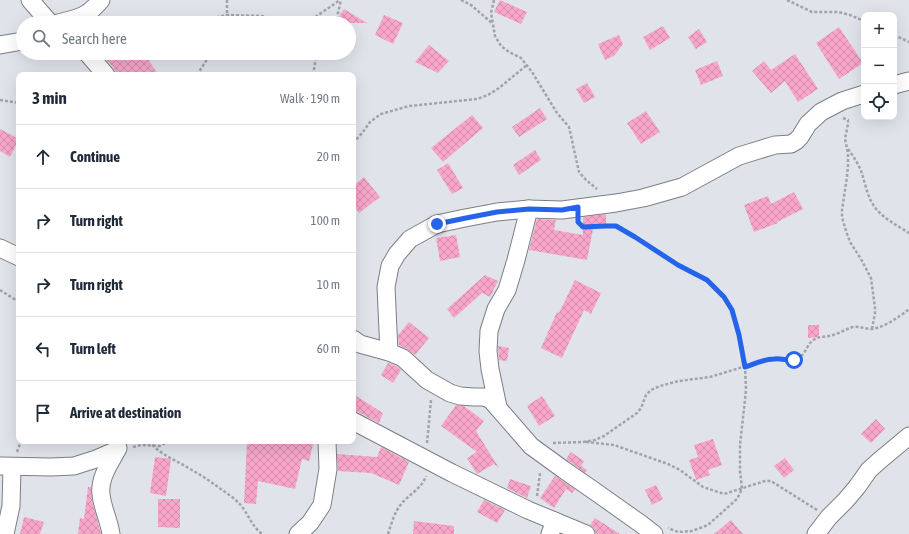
<!DOCTYPE html>
<html lang="en">
<head>
<meta charset="utf-8">
<style>
  body { margin:0; font-family:"Asap Condensed",sans-serif; background:#f2f2f3; color:#1f2937 }
  .controls { position:absolute; right:12px; top:12px; display:grid; overflow:hidden; border-radius:8px; box-shadow:0 4px 16px #0002 }
  .controls button { width:36px; height:36px; display:grid; place-items:center; padding:0; border:0; border-bottom:1px solid #e0e1e3; background:#fff; color:#1f2937; font:20px sans-serif }
  .stop { position:absolute; width:12px; height:12px; margin:-9px; border:3px solid #2563eb; border-radius:50%; background:#fff }
  .stop.end { background:#2563eb; border-color:#fff; box-shadow:0 1px 4px #0008 }
  .list { margin:0; padding:0; list-style:none }
  h2 { display:flex; justify-content:space-between; align-items:center; height:52px; margin:0; padding:0 16px; font-size:17px }
  h2 small { font-size:13px; font-weight:400; color:#747a83 }
  .list li { display:grid; grid-template-columns:26px 1fr auto; gap:12px; align-items:center; box-sizing:border-box; height:64px; padding:0 16px; border-top:1px solid #e0e1e3 }
  .list b { display:block; font-size:15px; white-space:nowrap }
  .list em { font-size:13px; font-style:normal; color:#747a83 }
  .icon { flex:none; width:22px; height:22px; fill:none; stroke:currentColor; stroke-width:2; stroke-linecap:round; stroke-linejoin:round }
  .map { position:relative; flex:none; width:909px; height:534px; overflow:hidden }
  .search { position:absolute; background:#fff; box-shadow:0 4px 16px #0002; left:16px; top:16px; width:340px; height:44px; display:flex; align-items:center; gap:10px; box-sizing:border-box; padding:0 14px; border-radius:22px; color:#747a83; font-size:15px }
  .panel { position:absolute; background:#fff; box-shadow:0 4px 16px #0002; left:16px; top:72px; width:340px; height:372px; border-radius:8px }
  .map>svg:first-child { display:block }
  .building { fill:url(#building-cross-hatch) }
  .lines { fill:none; stroke-linecap:round; stroke-linejoin:round }
  .street-casing { stroke:#7b7e84; stroke-width:19 }
  .path { stroke:#a1a4a9; stroke-width:2.5; stroke-dasharray:3 2; stroke-linecap:butt }
  .street { stroke:#fff; stroke-width:17 }
  .route { stroke:#2563eb; stroke-width:5 }
</style>
</head>
<body>
<div class="map">
<svg width="909" height="534" viewBox="0 0 909 534">
  <defs>
    <pattern id="building-cross-hatch" width="8" height="8" patternUnits="userSpaceOnUse"><rect width="8" height="8" fill="#f7a6c9"/><path d="M0 0l8 8M0 8l8-8" fill="none" stroke="#d38eac"/></pattern>
  </defs>
  <rect width="100%" height="100%" fill="#e0e4ea"/>
  <g class="building">
    <polygon points="500,0 527,12 521,24 494,12"/>
    <polygon points="344,9 367,23 335,23"/>
    <polygon points="384,15 403,23 393,44 375,35"/>
    <polygon points="663,26 670,38 650,50 643,37"/>
    <polygon points="839,27 863,63 839,79 816,43"/>
    <polygon points="699,29 707,42 696,49 688,37"/>
    <polygon points="619,35 623,44 614,56 605,60 598,44"/>
    <polygon points="429,45 449,61 438,73 415,62"/>
    <polygon points="100,53 117,53 123,61 134,53 161,53 149,61 159,75 116,75 114,68"/>
    <polygon points="795,54 818,89 798,102 785,81 771,93 752,71 764,61 771,70"/>
    <polygon points="717,61 723,76 701,85 695,70"/>
    <polygon points="587,83 595,97 584,103 576,89"/>
    <polygon points="540,108 547,119 519,137 512,127"/>
    <polygon points="646,111 660,132 641,144 627,123"/>
    <polygon points="472,115 483,128 443,162 431,148"/>
    <polygon points="0,129 19,139 10,157 0,151"/>
    <polygon points="535,150 541,160 519,175 513,165"/>
    <polygon points="448,163 463,188 452,194 437,170"/>
    <polygon points="364,177 380,197 359,213 353,205 353,186"/>
    <polygon points="794,192 803,209 777,222 778,223 754,232 744,205 768,196 771,204"/>
    <polygon points="606,214 606,224 594,224 587,260 529,250 537,219 556,220 554,230 583,235 583,217"/>
    <polygon points="456,235 460,257 440,261 436,238"/>
    <polygon points="485,275 498,281 490,297 482,293 454,318 447,309"/>
    <polygon points="575,280 601,293 591,314 584,310 562,358 541,348 557,312 559,313"/>
    <polygon points="409,322 429,338 415,355 407,349 399,345 398,335"/>
    <polygon points="808,325 819,325 819,337 808,338"/>
    <polygon points="498,346 509,348 507,361 499,360"/>
    <polygon points="388,363 398,367 401,370 393,383 381,375"/>
    <polygon points="353,394 383,413 379,423 358,412 353,411"/>
    <polygon points="542,396 555,416 539,426 527,406"/>
    <polygon points="456,405 464,406 484,421 476,431 499,468 494,464 477,474 467,458 477,452 441,426"/>
    <polygon points="876,419 885,429 871,443 861,434"/>
    <polygon points="713,439 722,465 708,470 710,475 696,480 689,460 698,457 694,445"/>
    <polygon points="247,441 314,441 309,461 302,459 295,489 258,481 256,504 244,503"/>
    <polygon points="381,447 409,462 399,485 371,473 338,471 337,454 377,457"/>
    <polygon points="571,452 584,461 581,466 587,470 585,473 566,459"/>
    <polygon points="155,457 171,459 166,496 150,493"/>
    <polygon points="785,458 794,470 784,478 774,466"/>
    <polygon points="555,476 575,489 572,493 566,489 554,508 540,498"/>
    <polygon points="510,479 531,486 527,498 507,488"/>
    <polygon points="656,485 663,499 652,505 645,490"/>
    <polygon points="88,487 91,487 92,501 101,534 78,534 80,518 84,519"/>
    <polygon points="158,499 180,499 180,528 158,527"/>
    <polygon points="484,500 505,510 497,523 477,512"/>
    <polygon points="24,517 44,522 40,534 20,534"/>
    <polygon points="595,518 620,534 598,534 596,533 594,528 590,525"/>
    <polygon points="731,520 743,534 714,534"/>
    <polygon points="414,521 454,526 454,534 413,534"/>
  </g>
  <g class="lines">
    <g class="street-casing">
      <g id="street">
        <polyline points="30,0 50,23"/>
        <path d="M58,23C79,18 87,17 101,0"/>
        <polyline points="0,45 23,41"/>
        <polyline points="87,53 106,75"/>
        <polyline points="894,85 909,81"/>
        <polyline points="0,248 19,257"/>
        <polyline points="353,339 360,344 389,352 403,358 427,380 450,393 460,396 474,397 484,397 491,400 531,446 564,470 593,490 641,524 654,534"/>
        <polyline points="389,352 386,287 390,266 397,254 410,239 437,224 465,218 497,212 529,209 562,210 616,203 643,198 682,187 739,156 775,145 791,144 796,141 800,137 808,124 821,112 842,101 864,94"/>
        <polyline points="498,407 490,369 488,351 489,331 496,309 507,290 516,260 529,209"/>
        <polyline points="353,421 452,473 528,510 586,534"/>
        <polyline points="0,466 51,467 74,466 96,459 117,450"/>
        <polyline points="5,534 11,506 12,467"/>
        <path d="M111,534C109,520 102,507 101,494C99,477 111,462 118,448"/>
        <polyline points="298,534 310,523 322,505 328,469 327,441"/>
        <polyline points="550,534 555,521"/>
        <polyline points="816,534 829,517 846,500 857,487 869,470 879,461 909,436"/>
      </g>
    </g>
    <g class="path">
      <polyline points="227,0 227,23"/>
      <polyline points="461,0 471,5 492,23"/>
      <polyline points="494,0 491,13 495,36 501,46 509,52 521,58 532,72 557,113 569,127 579,172 586,180 597,189"/>
      <polyline points="787,0 812,12 838,12 850,15 864,21"/>
      <polyline points="192,23 227,15 262,16 277,21 286,23"/>
      <polyline points="302,23 308,22 340,0"/>
      <polyline points="333,23 337,17 341,0"/>
      <polyline points="894,35 909,42"/>
      <polyline points="197,75 211,53"/>
      <polyline points="313,75 316,57 318,53"/>
      <polyline points="0,100 19,103"/>
      <polyline points="843,118 848,120 848,124 845,139 848,153 848,165 847,177 842,210 842,217 846,231 850,242 861,259 871,278 875,308 875,313 872,329"/>
      <polyline points="353,143 363,132 370,122 381,114 409,106 477,99 488,95 499,88 527,65"/>
      <path d="M848,149C853,156 858,163 861,171C865,182 867,196 874,206C881,217 898,226 909,233"/>
      <polyline points="580,224 583,227 606,225 616,226 635,237 678,265 707,280 724,297 732,310 739,335 745,367 746,390 740,445 740,471 742,489 737,499 708,525 692,531 678,532 668,528"/>
      <polyline points="0,290 19,302"/>
      <path d="M149,441C160,455 176,460 190,469C205,477 218,487 232,497C237,501 241,505 245,511C250,519 254,528 262,534"/>
      <polyline points="586,442 614,445 668,464 680,470 703,487 724,494 765,481 771,481 817,510"/>
      <polyline points="427,443 431,400"/>
      <path d="M553,443L583,442L595,440L604,436L637,413L641,408L646,395L651,390L660,386L679,381L710,377L769,359C776,359 787,361 793,360C808,356 805,344 815,339C820,336 827,337 833,335C840,333 846,329 853,327C859,326 865,329 871,329C884,328 899,317 909,309"/>
      <polyline points="133,447 141,445 160,446 169,441"/>
      <polyline points="17,452 21,441"/>
      <polyline points="537,496 540,474 540,472"/>
      <path d="M388,534C391,525 394,514 399,507C407,495 422,489 426,476"/>
    </g>
    <use href="#street" class="street"/>
  </g>
  <g class="lines">
    <path class="route" d="M437,224L466,218L497,212L529,209L562,210L578,207V222L583,227L606,226H616L635,237L678,265L707,280L724,297L732,310L739,335L745,367C754,364 764,359 774,359C781,358 788,361 794,360"/>
  </g>
</svg>
<div class="controls">
<button>+</button>
<button>−</button>
<button><svg class="icon" aria-label="locate" viewBox="0 0 24 24"><circle cx="12" cy="12" r="6"/><path d="M12 2v4M12 18v4M2 12h4M18 12h4"/></svg></button>
</div>
<div class="stop" style="left:794px;top:360px"></div>
<div class="stop end" style="left:437px;top:224px"></div>
<div class="search"><svg class="icon" aria-label="search" viewBox="0 0 24 24"><circle cx="10" cy="10" r="6"/><path d="M15 15l6 6"/></svg>Search here</div>
<section class="panel">
<h2>3 min<small>Walk · 190 m</small></h2>
<ul class="list">
<li><svg class="icon" aria-label="ahead" viewBox="0 0 24 24"><path d="M12 20V5M6 11l6-6 6 6"/></svg><div><b>Continue</b></div><em>20 m</em></li>
<li><svg class="icon" aria-label="right" viewBox="0 0 24 24"><path d="M7 20v-9h11M14 6l5 5-5 5"/></svg><div><b>Turn right</b></div><em>100 m</em></li>
<li><svg class="icon" aria-label="right" viewBox="0 0 24 24"><path d="M7 20v-9h11M14 6l5 5-5 5"/></svg><div><b>Turn right</b></div><em>10 m</em></li>
<li><svg class="icon" aria-label="left" viewBox="0 0 24 24"><path d="M17 20v-9H6M10 6l-5 5 5 5"/></svg><div><b>Turn left</b></div><em>60 m</em></li>
<li><svg class="icon" aria-label="arrive" viewBox="0 0 24 24"><path d="M6 21V4h12l-3 4 3 4H6"/></svg><div><b>Arrive at destination</b></div></li>
</ul>
</section>
</div>
</body>
</html>
